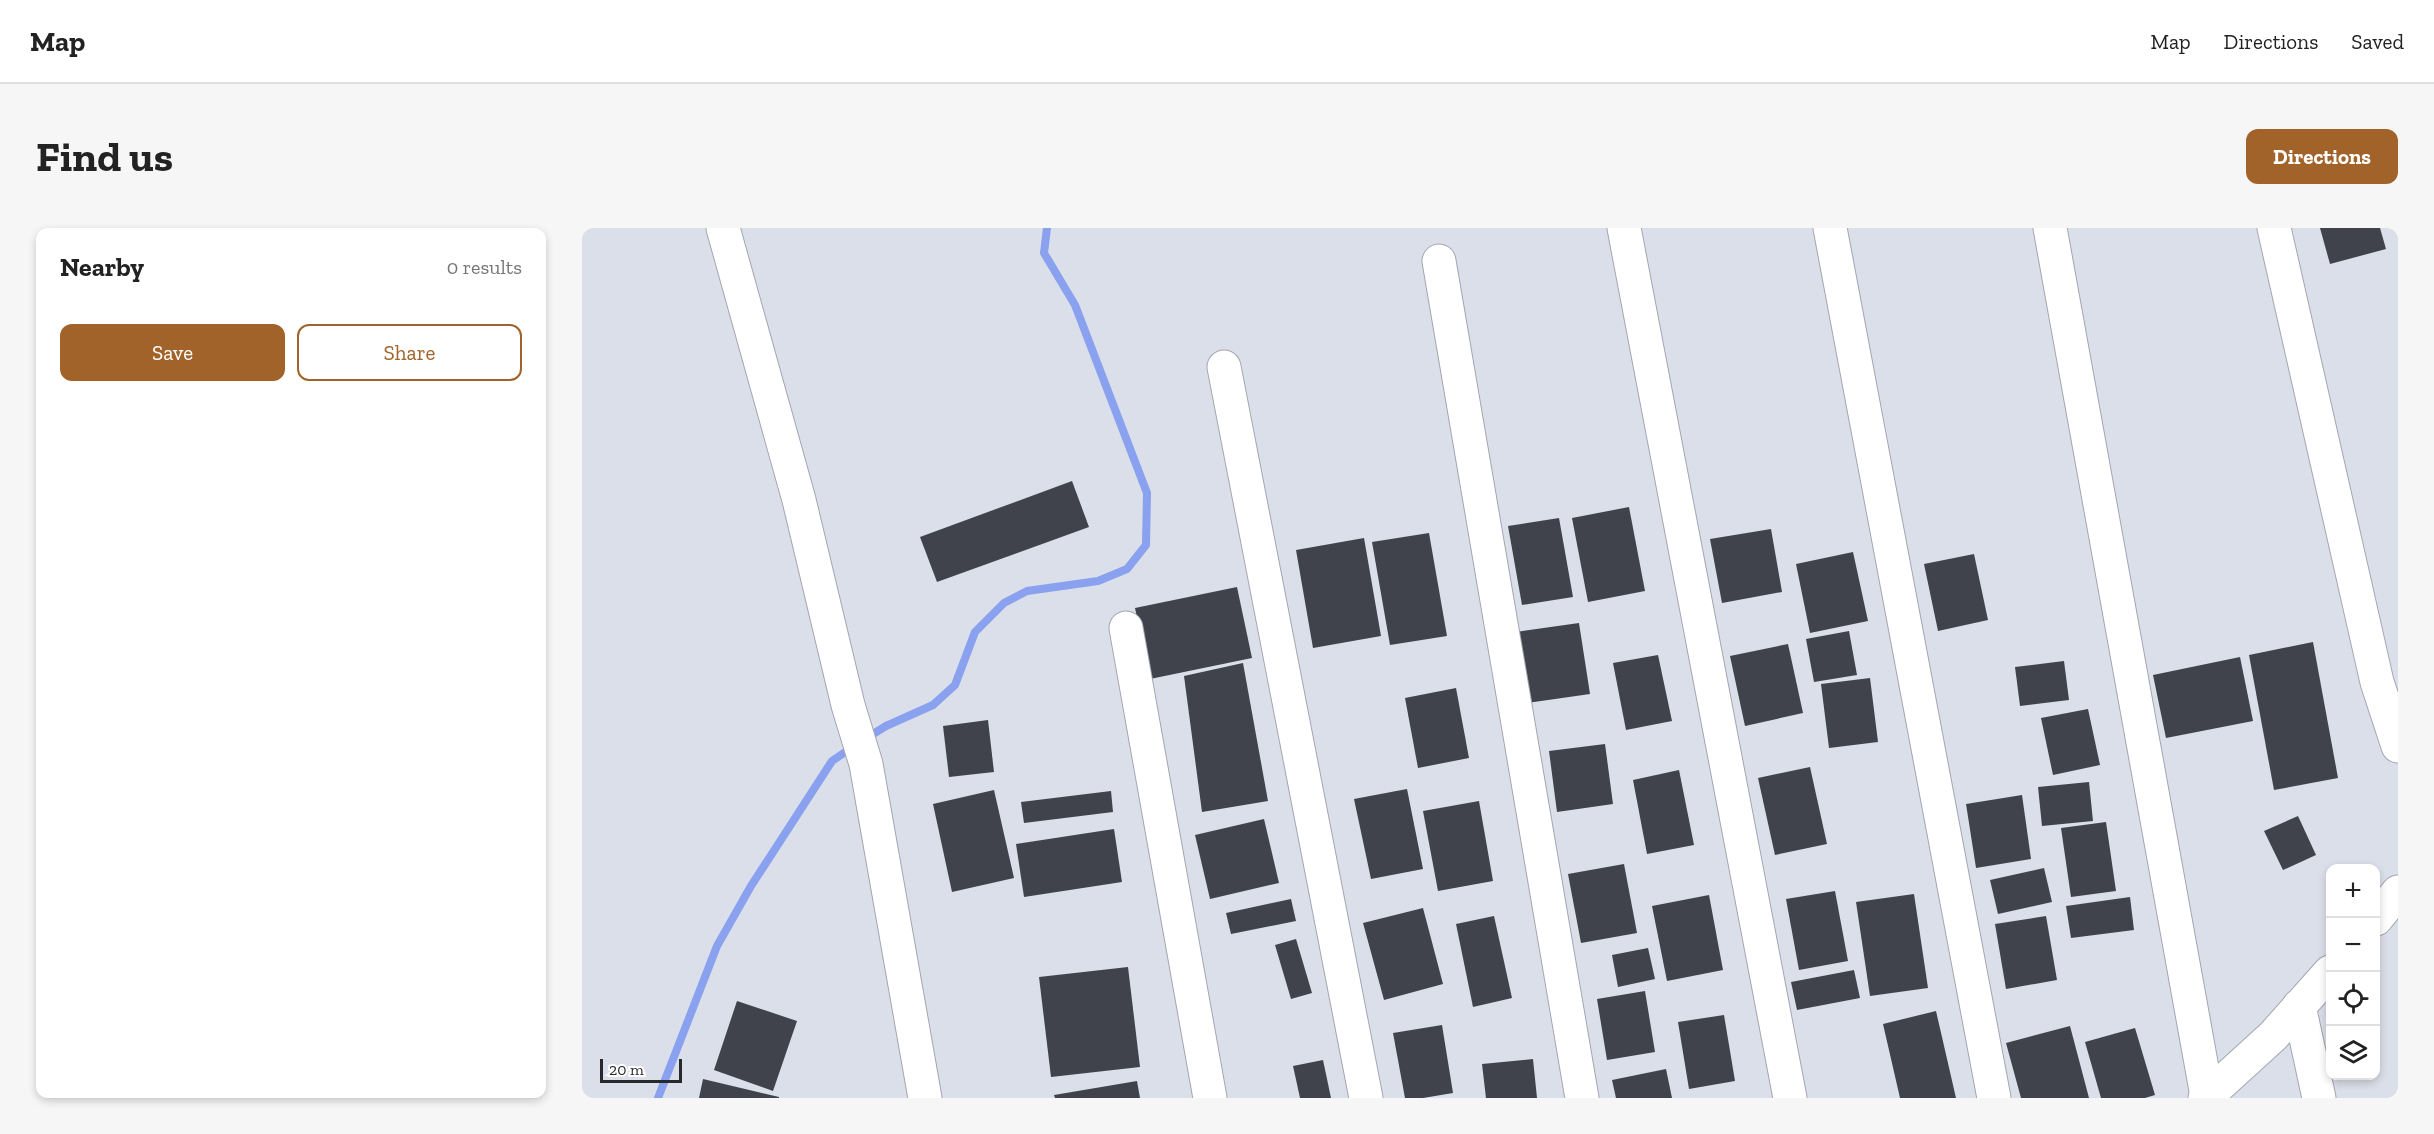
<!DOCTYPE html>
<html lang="en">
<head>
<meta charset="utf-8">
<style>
  body { margin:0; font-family:"Zilla Slab",serif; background:#f6f6f6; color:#222 }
  .controls { position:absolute; right:18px; bottom:18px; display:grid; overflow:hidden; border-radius:12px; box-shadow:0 3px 9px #0003 }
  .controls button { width:54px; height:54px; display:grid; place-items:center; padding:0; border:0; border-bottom:2px solid #e0e0e0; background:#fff; color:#222; font:30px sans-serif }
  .scale { position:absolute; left:18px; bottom:15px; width:82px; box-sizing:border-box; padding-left:6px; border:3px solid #27292d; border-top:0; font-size:16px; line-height:21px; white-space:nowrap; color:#27292d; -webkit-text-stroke:4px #fff; paint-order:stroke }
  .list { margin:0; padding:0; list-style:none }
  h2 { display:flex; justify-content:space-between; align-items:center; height:78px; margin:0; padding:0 24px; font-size:26px }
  h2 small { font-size:20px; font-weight:400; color:#767676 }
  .actions { display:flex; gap:12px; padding:18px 24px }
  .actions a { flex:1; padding:14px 0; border:2px solid #a16329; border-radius:12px; text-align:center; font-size:21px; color:#a16329 }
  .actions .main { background:#a16329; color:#fff }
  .icon { flex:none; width:33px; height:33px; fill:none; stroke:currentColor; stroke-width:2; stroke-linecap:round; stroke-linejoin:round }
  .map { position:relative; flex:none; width:1816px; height:870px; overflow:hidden; border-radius:12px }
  header { display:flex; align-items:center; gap:36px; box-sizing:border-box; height:84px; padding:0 30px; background:#fff; border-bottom:2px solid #e0e0e0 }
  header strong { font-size:28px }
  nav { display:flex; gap:33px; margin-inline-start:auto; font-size:21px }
  .intro { display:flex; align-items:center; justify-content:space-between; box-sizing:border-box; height:144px; padding:0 36px }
  h1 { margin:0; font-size:42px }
  .button { padding:15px 27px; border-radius:12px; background:#a16329; color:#fff; font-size:21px; font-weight:700 }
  main { display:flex; gap:36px; padding:0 36px }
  aside { flex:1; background:#fff; border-radius:12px; box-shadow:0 3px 9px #0003 }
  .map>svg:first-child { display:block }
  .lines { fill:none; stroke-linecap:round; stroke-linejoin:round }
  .stream { stroke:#89a1ee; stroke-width:8 }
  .building { fill:#40434b }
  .minor-casing { stroke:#a3a6b0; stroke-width:35 }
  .minor { stroke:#fff; stroke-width:33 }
</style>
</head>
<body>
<header>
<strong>Map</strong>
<nav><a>Map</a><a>Directions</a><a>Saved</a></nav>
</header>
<div class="intro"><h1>Find us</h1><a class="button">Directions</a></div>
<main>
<aside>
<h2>Nearby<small>0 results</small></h2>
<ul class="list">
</ul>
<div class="actions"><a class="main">Save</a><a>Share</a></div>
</aside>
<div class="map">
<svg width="1816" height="870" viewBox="0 0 1816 870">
  <rect width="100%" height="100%" fill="#dbdfe9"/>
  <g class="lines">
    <g class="stream">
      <polyline points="283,511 304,498 351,477 373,457 393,404 422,375 445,363 516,353 545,341 564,317 565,265 493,77 462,25 465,0"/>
      <polyline points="76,870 135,718 169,658 250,533 272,518"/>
    </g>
  </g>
  <g class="building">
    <polygon points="1738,0 1798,0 1804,21 1748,36"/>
    <polygon points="490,253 507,299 355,354 338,309"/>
    <polygon points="1047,279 1063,363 1006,374 990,290"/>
    <polygon points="977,290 991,369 940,377 926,298"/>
    <polygon points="1189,301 1200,364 1140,375 1128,311"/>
    <polygon points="847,305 865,408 808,417 790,314"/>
    <polygon points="782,310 799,408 731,420 714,322"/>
    <polygon points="1271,324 1286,393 1228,405 1214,336"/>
    <polygon points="1392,326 1406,392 1356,403 1342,336"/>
    <polygon points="655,359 670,430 568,451 553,380"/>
    <polygon points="997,395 1008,466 945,475 934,404"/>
    <polygon points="1267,403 1275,447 1232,454 1224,411"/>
    <polygon points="1731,414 1756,550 1692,562 1667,427"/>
    <polygon points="1206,416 1221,485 1163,498 1148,428"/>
    <polygon points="1076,427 1090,493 1044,502 1031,435"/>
    <polygon points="1658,429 1671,493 1584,510 1571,447"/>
    <polygon points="1482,433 1487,472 1438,478 1433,439"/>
    <polygon points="661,435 686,573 620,584 602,448"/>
    <polygon points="1288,450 1296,514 1247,520 1239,456"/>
    <polygon points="874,460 887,530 836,540 823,470"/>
    <polygon points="1506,481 1518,537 1471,547 1459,490"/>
    <polygon points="406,492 412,544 367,549 361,498"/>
    <polygon points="1023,516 1031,576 975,584 967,523"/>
    <polygon points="1228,539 1245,616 1193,627 1176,550"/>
    <polygon points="1097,542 1112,617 1065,626 1051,552"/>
    <polygon points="1507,554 1511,593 1460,598 1456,559"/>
    <polygon points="825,561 841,641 789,651 772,571"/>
    <polygon points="412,562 432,650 370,664 351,576"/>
    <polygon points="529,563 531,584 442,595 439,574"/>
    <polygon points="1440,567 1449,631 1394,640 1384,576"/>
    <polygon points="897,573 911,653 856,663 841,583"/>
    <polygon points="1716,588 1734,627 1701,642 1682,603"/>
    <polygon points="682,591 697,655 628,671 613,607"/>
    <polygon points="1524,594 1534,663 1489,669 1479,600"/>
    <polygon points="532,601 540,654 442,669 434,616"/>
    <polygon points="1042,636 1055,705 999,715 986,646"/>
    <polygon points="1462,640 1470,674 1416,686 1408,652"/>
    <polygon points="1253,663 1266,733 1217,742 1204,671"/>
    <polygon points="1332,666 1346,760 1288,768 1274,674"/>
    <polygon points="1127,667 1141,742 1085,753 1070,678"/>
    <polygon points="1548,669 1552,702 1489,710 1484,678"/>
    <polygon points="709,671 714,693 649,706 644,685"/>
    <polygon points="841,680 861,756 802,772 781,695"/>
    <polygon points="912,688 930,770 891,779 874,696"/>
    <polygon points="1464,688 1475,752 1424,761 1413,696"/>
    <polygon points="714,711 730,765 709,771 693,717"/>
    <polygon points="1066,720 1073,751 1036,759 1030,727"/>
    <polygon points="546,739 558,839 469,849 457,749"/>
    <polygon points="1272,742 1278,770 1215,782 1209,754"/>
    <polygon points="1063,763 1073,824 1025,832 1015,771"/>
    <polygon points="155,773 215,793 191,863 132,842"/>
    <polygon points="1354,783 1374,870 1318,870 1301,796"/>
    <polygon points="1142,787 1153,853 1107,861 1096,794"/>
    <polygon points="860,797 871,865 841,870 823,870 811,805"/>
    <polygon points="1488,798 1507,870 1439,870 1424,815"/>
    <polygon points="1553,800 1573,867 1563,870 1519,870 1503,814"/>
    <polygon points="951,831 955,870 904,870 900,836"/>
    <polygon points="741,832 749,870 718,870 711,838"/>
    <polygon points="1084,841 1090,870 1034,870 1030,852"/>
    <polygon points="121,851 197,869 197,870 117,870"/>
    <polygon points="555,853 558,870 473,870 472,867"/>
  </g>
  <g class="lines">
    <g class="minor-casing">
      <g id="minor">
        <polyline points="141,0 217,272 266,477 284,536 343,870"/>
        <polyline points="1042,0 1208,870"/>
        <polyline points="1248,0 1412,870"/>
        <polyline points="1468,0 1625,868"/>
        <polyline points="1692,0 1795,454 1816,518"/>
        <polyline points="857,33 1000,870"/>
        <polyline points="642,139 784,870"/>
        <polyline points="544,400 628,870"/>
        <polyline points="1794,691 1816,664"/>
        <polyline points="1717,778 1737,870"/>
        <polyline points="1623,870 1691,808 1748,744"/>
      </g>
    </g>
    <use href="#minor" class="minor"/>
  </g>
</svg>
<div class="controls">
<button>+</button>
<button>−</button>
<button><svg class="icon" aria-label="locate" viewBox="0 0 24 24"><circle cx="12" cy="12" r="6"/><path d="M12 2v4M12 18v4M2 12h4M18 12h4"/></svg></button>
<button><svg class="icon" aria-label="layers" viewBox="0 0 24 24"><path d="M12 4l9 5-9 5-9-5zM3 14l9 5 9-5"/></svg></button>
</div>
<div class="scale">20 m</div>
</div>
</main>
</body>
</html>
